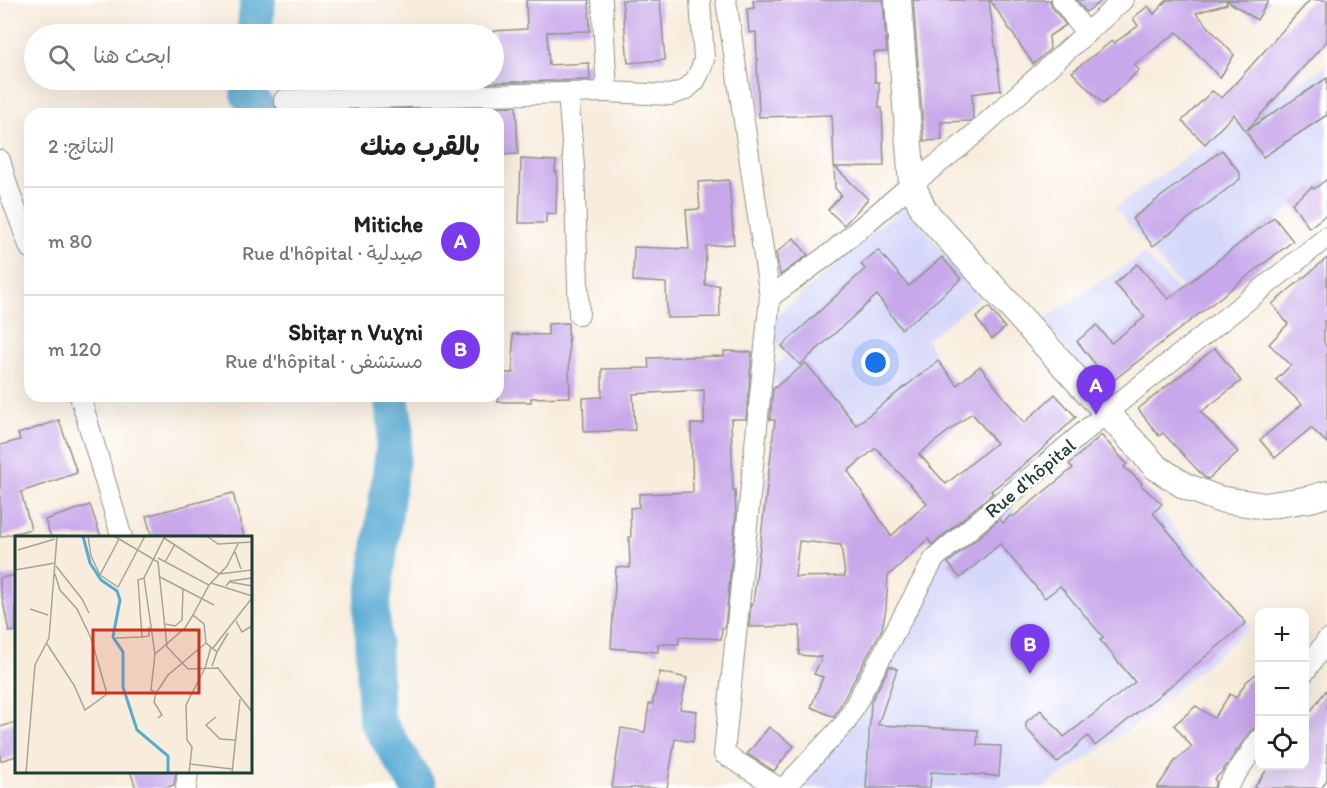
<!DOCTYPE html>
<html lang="ar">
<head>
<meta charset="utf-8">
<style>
  body { margin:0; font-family:Itim,"Playpen Sans Arabic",sans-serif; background:#f6f6f6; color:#222; direction:rtl }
  .controls { position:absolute; right:18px; bottom:18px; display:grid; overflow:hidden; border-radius:12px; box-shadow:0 6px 24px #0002 }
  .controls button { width:54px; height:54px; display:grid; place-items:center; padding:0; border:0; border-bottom:2px solid #e0e0e0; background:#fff; color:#222; font:30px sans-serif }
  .you { position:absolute; left:876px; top:363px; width:21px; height:21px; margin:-15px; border:4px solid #fff; border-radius:50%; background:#1a73e8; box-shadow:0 0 0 9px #1a73e833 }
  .badge { display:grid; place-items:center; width:39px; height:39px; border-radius:50%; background:#7c3aed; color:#fff; font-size:20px; font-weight:700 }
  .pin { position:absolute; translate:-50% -50px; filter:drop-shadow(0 2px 3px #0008) }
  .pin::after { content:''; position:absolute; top:32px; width:21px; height:18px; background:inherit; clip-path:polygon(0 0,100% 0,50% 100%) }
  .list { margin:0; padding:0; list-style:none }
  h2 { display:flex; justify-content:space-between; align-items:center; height:78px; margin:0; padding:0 24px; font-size:26px }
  h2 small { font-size:20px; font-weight:400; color:#767676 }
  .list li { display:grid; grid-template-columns:39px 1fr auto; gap:18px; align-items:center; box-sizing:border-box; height:108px; padding:0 24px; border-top:2px solid #e0e0e0 }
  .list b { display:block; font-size:22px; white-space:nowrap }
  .list p { margin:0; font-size:20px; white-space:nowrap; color:#767676 }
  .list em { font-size:20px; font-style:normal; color:#767676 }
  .icon { flex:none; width:33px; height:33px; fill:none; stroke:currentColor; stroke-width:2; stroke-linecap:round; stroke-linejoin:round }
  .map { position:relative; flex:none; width:1327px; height:788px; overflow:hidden; direction:ltr }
  .search { position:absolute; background:#fff; box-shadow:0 6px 24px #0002; left:24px; top:24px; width:480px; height:66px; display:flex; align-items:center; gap:15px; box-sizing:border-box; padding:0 21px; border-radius:33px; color:#767676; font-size:22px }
  .panel { position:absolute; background:#fff; box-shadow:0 6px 24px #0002; left:24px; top:108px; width:480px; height:294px; border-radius:18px; direction:rtl }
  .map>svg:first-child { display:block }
  .built { fill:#d5d8f9 }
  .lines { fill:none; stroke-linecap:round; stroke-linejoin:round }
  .river { stroke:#58aad3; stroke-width:36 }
  .building { fill:#c8a7ea; fill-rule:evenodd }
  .minor-casing { stroke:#8c9488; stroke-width:22 }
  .major-casing { stroke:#8c9488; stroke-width:28 }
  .minor { stroke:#fff; stroke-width:20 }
  .major { stroke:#fff; stroke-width:26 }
  .labels { text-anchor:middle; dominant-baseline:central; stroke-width:5; stroke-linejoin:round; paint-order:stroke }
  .street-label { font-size:20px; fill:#1f3d34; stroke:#fff }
  .inset-river { fill:none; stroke:#58aad3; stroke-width:3 }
  .inset-road { fill:none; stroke:#a1a699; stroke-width:1.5 }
  .view { fill:#c8321e; fill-opacity:0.15; stroke:#c8321e; stroke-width:3 }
  .inset-edge { fill:none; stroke:#1f3d34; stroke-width:3 }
</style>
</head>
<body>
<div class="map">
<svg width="1327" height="788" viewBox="0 0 1327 788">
  <rect width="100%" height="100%" fill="#fff"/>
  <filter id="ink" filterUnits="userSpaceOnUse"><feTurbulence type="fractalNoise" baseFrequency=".0167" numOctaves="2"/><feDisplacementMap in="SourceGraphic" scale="12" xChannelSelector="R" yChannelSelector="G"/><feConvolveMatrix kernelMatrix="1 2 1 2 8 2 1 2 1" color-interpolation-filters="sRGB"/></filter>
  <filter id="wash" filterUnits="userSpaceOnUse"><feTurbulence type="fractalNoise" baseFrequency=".008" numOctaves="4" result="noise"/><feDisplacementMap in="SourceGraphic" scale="24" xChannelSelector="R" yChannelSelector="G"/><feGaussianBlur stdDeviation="1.35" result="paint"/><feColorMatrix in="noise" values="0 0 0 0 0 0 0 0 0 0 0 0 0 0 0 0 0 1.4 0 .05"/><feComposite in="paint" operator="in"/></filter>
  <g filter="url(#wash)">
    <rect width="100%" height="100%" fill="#f8ecdc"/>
    <g class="built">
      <polygon points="1327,66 1327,182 1309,192 1189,297 1115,208 1243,116"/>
      <polygon points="905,204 980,298 926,340 945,369 860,450 828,442 768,372 785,357 770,331 776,316"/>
      <polygon points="1144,254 1188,301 1088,375 1042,320"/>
      <polygon points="1003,496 1068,577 1157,506 1250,626 1138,723 1042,788 789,788 836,728 933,557"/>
    </g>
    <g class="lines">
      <g class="river">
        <polyline points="254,34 258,0"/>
        <polyline points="249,80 248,94 261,114"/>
        <polyline points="391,396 396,428 372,610 376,719 419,788"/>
      </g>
    </g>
    <g id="blocks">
      <g class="building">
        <polygon points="526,0 589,0 590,31 547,32 549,65 589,63 590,80 282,88 282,80 494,80 494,31 527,29"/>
        <polygon points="622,0 660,0 665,60 628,63"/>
        <polygon points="753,0 883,0 887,52 874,52 875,82 879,82 879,108 882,108 884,166 835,167 868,199 844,225 828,210 841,195 835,188 832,115 759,117 756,32 749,33 747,9 754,8"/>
        <polygon points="913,0 989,0 1001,90 972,94 973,119 971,121 941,122 942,140 924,141"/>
        <polygon points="990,0 1050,0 1052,7 1066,25 1049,36 1050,49 1033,64"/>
        <polygon points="1077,0 1103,0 1086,12"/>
        <polygon points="1167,0 1269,0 1257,20 1226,0 1227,4 1196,13 1234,55 1220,78 1177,32 1134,65 1139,70 1103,104 1072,72 1112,41 1114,43 1138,26 1133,18 1148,6 1154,14"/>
        <polygon points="1310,0 1327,0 1327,41 1247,130 1327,78 1327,115 1263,157 1234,114 1205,144 1182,121 1212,91 1222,98"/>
        <polygon points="516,106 518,154 498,155 498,114 333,114 333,111"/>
        <polygon points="1222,150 1240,173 1240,179 1153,246 1132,219"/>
        <polygon points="521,159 556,161 555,172 557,172 556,214 546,213 546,223 519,223"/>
        <polygon points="1327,179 1327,214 1309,228 1292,203 1312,187 1314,189"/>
        <polygon points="729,180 734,244 706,246 705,285 719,285 720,317 667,318 666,283 633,281 634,247 689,249 686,210 700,209 698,182"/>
        <polygon points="1274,217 1293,241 1110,383 1077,341 1097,325 1111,343 1145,317 1115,284 1137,264 1168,299"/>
        <polygon points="794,238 808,255 780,275 776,253"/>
        <polygon points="878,250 909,286 942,257 961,279 919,316 901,329 877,295 800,365 782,346 865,269 861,264"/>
        <polygon points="1327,258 1327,320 1324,321 1324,342 1327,349 1327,443 1311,428 1275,458 1260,440 1302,404 1276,380 1291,365 1269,344 1288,324 1272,304"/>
        <polygon points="989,307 1005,328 992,339 976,318"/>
        <polygon points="568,323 570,397 531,398 531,402 498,402 498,373 513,373 513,334 548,335 548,324"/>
        <polygon points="1215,348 1241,381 1201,412 1238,452 1208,479 1204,477 1163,433 1159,436 1138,409"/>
        <polygon points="724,351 752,352 746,419 731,419 733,490 735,490 736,514 725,628 722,628 721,639 679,637 679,644 658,644 658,652 611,648 616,567 630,568 629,537 631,537 630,508 639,507 639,494 693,492 691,424 704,424 704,390 633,394 635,430 584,432 583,398 602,397 602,369 649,368 648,358 724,356"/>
        <path d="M938,361L957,385L980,366L1024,423L1055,394L1076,417L1037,454L991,491L993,493L932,545L928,539L888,576L886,609L882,629L834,717L811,707L823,677L814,674L822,657L799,655L800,626L749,627L751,604H753L775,420H770L773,389L806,363L856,425ZM972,413L996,443L946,484L919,454ZM876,448L927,503L891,536L848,471ZM799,541L841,545L845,576L795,577Z"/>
        <polygon points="59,420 77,473 21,492 31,529 0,537 0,445 20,440 18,434"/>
        <polygon points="1101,435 1127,464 1124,467 1142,483 1141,485 1162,504 1153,513 1246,623 1157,697 1095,746 1088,736 1057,763 1026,728 1026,722 1041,710 1064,737 1135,682 1100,640 1104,638 1060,586 1045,598 1000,544 960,578 948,563 1000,519 1003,523 1011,515 1013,517 1073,468 1069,464"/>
        <polygon points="233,493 244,537 152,537 146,516"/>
        <polygon points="90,505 101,537 51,537 45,520"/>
        <polygon points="16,575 16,631 9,632 0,587 0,578"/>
        <polygon points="890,666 897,669 878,725 978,730 977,745 1001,746 999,776 931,772 930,788 866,788 871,702"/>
        <polygon points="1260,671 1260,727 1254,728 1250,732 1222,772 1214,779 1216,781 1214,788 1157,788 1175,761 1192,747 1174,725 1196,706 1214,718 1230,694 1236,698 1246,682"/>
        <polygon points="660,672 687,678 680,709 697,711 693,742 675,739 667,788 612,788 621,728 645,732 649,704 652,704"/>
        <polygon points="1327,689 1327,779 1322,788 1254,788 1270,765 1305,765 1305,719"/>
        <polygon points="16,722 16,756 0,761 0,727"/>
        <polygon points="769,727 794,746 774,771 747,754"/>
        <polygon points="130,771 176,771 174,785 164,788 136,788"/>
      </g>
    </g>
  </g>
  <g filter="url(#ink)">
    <use href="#blocks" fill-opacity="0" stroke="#8c9488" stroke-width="1.5"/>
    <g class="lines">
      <g class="minor-casing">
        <g id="minor">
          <polyline points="602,0 607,92 670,95 685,90 695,81 701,69 704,59 700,0"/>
          <polyline points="726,0 770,297 832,252 912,184 962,145 1123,0"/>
          <polyline points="1062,0 1086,33"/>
          <polyline points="568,93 574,166 579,315"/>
          <polyline points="284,100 607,92"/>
          <polyline points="0,160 8,188 30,248"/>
          <polyline points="770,297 724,754 779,788"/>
          <polyline points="80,396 122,538"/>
          <polyline points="1304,673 1327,640"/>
          <polyline points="186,788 188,772"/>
          <polyline points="784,788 846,722 934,559 1106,413 1327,237"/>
          <polyline points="1226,788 1260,739"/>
        </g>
      </g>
      <g class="major-casing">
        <polyline id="major" points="898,0 912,184 924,211 1156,467 1185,486 1218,499 1265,506 1310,499 1327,494"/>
      </g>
      <use href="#minor" class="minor"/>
      <use href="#major" class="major"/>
    </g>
  </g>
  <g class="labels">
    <g class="street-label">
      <text transform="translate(1030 478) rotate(-40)">Rue d'hôpital</text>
    </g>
  </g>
  <g transform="translate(15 536)">
    <rect width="237" height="237" fill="#f8ecdc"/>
    <path class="inset-river" d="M68,0L75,27L86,44L102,55L105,64L98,101L108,116V151L122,194L153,220V237"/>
    <path class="inset-road" d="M73,0L76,20L85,39M99,0L143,26L152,111L173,133L203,132L237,176M150,0L129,42L140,118L170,92L178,79M192,0L203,8L237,6M149,2L204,38L237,34M104,3L85,39L103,51L130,0M3,14L40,3M220,16L226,33M143,22L194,49L178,79L189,88L191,107L202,116L197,130M150,26L160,8M41,30L67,63L74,77M0,34L40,27M145,41L199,69M129,42L123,44L127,101L134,100V91M215,46L237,50M196,47L237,60M194,49L212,30L224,6M211,50L215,45L237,42M15,73L33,79M221,85L227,96L237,90M150,88L160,90L167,84L168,52M101,102L127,101M32,108L59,149L70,174L92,158L76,102L62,73L45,54L40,38M198,112L237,62M202,116L213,97M140,118L136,154L141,157M190,132L196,111M201,181L191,189L205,203L220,204M143,182L147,179L139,166L141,157L153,139L191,107M175,228L217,233M11,237L20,129L34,102L42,0M174,237L177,211L172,204L171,169L190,132M217,237L225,163"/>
    <path class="view" d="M78,94H184V157H78Z"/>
    <rect width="237" height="237" class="inset-edge"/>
  </g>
</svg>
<div class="controls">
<button>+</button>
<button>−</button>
<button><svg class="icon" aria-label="locate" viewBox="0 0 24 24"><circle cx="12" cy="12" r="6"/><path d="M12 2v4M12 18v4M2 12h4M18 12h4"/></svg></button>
</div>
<div class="you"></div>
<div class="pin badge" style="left:1096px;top:415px">A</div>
<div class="pin badge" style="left:1030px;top:674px">B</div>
<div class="search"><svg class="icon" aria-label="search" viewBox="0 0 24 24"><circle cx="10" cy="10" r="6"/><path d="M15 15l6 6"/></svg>ابحث هنا</div>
<section class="panel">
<h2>بالقرب منك<small>النتائج: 2</small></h2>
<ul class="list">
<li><span class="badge">A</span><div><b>Mitiche</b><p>صيدلية · Rue d'hôpital</p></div><em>80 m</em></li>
<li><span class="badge">B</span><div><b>Sbiṭaṛ n Vuɣni</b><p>مستشفى · Rue d'hôpital</p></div><em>120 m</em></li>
</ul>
</section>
</div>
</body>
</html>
